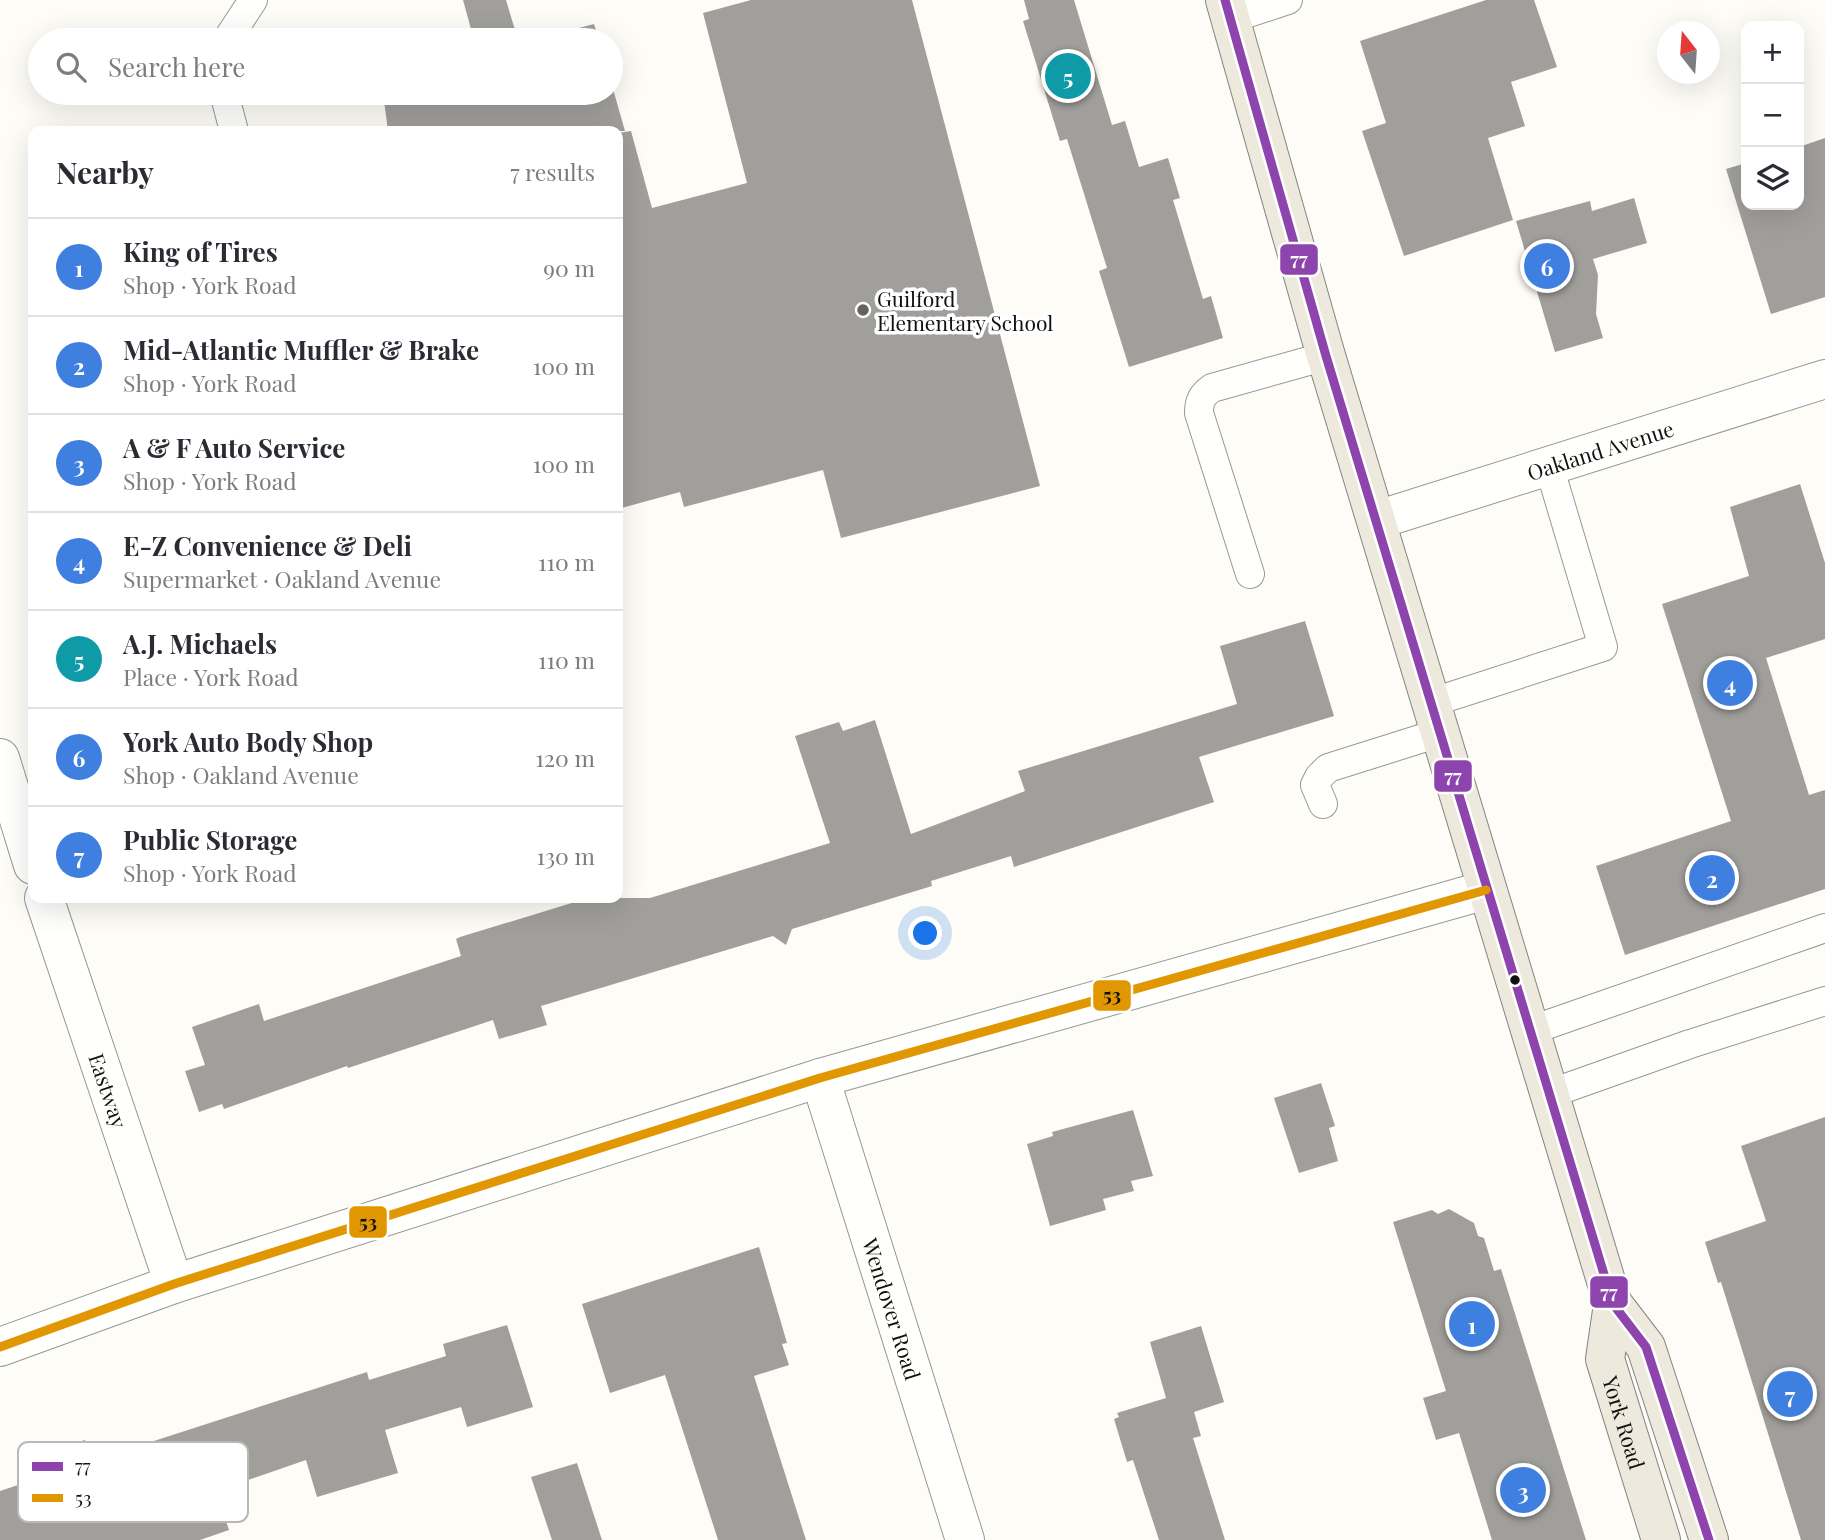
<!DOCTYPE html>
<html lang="en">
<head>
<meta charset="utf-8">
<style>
  body { margin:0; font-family:"Playfair Display",serif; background:#f7f7f7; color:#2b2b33 }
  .controls { position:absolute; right:21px; top:21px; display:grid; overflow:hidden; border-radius:14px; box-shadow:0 7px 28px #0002 }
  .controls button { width:63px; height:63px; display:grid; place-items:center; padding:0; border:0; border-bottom:2px solid #e1e1e2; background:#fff; color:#2b2b33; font:35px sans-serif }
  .compass { position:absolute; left:1657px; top:21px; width:63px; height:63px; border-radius:50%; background:#fff; box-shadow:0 7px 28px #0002; rotate:343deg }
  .you { position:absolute; left:926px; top:934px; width:24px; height:24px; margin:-18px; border:5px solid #fff; border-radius:50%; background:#1a73e8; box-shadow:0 0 0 10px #1a73e833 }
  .badge { display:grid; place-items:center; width:46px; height:46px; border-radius:50%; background:#646362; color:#fff; font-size:23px; font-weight:700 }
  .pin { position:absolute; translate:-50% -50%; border:4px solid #fff; box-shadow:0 2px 7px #0006 }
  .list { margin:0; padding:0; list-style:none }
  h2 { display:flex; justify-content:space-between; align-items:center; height:91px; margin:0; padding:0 28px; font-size:30px }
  h2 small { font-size:23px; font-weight:400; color:#7c7c81 }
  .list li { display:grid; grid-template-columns:46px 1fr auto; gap:21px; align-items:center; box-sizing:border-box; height:98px; padding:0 28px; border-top:2px solid #e1e1e2 }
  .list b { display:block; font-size:26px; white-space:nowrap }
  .list p { margin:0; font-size:23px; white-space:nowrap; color:#7c7c81 }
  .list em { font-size:23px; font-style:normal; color:#7c7c81 }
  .icon { flex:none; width:38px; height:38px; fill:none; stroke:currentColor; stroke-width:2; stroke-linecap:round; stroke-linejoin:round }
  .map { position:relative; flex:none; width:1825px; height:1540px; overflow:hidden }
  .search { position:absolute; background:#fff; box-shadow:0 7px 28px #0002; left:28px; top:28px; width:595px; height:77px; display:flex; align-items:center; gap:18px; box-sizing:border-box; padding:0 24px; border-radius:38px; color:#7c7c81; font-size:26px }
  .panel { position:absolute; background:#fff; box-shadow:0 7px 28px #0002; left:28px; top:126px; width:595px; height:777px; border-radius:14px }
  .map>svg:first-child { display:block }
  .building { fill:#a19f9c }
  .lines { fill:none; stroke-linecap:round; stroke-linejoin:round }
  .lane-casing { stroke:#979795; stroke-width:30 }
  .street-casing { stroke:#979795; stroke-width:40 }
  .primary-casing { stroke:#858482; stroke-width:40 }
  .lane { stroke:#fffffe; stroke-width:28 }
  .street { stroke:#fffffe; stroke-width:38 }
  .primary { stroke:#ede9dc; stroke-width:38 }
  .bus-1-casing { stroke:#fff; stroke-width:14 }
  .bus-2-casing { stroke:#fff; stroke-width:14 }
  .bus-1 { stroke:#8e44ad; stroke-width:9 }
  .bus-2 { stroke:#e09702; stroke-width:9 }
  .poi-dot { fill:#646362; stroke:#fff; stroke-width:2.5 }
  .bus-dot { fill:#111; stroke:#fff; stroke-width:2.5 }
  .labels { text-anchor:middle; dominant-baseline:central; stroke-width:7; stroke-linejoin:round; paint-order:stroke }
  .poi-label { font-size:21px; fill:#111; stroke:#fff; text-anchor:start }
  .street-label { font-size:21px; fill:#111; stroke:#fff }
  .key { fill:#fff; stroke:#b8b8b8; stroke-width:2 }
  .key-label { font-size:19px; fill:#111 }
  .line-badge { stroke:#fff; stroke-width:2.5 }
  .badge-label { font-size:19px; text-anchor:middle; font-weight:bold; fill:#fff }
  .pale-badge-label { font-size:19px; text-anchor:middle; font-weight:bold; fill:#111 }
</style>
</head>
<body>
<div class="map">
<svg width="1825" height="1540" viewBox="0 0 1825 1540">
  <rect width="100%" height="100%" fill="#fdfcf7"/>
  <g class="building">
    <polygon points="463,0 506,0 518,40 474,40"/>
    <polygon points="751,0 912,0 1040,486 841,538 823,470 684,507 680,492 618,509 618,133 631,131 652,208 747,183 703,13"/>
    <polygon points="1024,0 1074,0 1112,125 1125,121 1139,167 1168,158 1180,198 1173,200 1203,299 1211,296 1223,338 1129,367 1099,271 1107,268 1067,139 1060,141 1023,21 1029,19"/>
    <polygon points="1486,0 1534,0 1557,67 1511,82 1525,126 1488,138 1513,220 1404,256 1362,131 1386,123 1360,41"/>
    <polygon points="594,24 599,40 534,40"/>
    <polygon points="611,82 625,131 388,131 383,93 611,93"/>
    <polygon points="1825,138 1825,297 1771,314 1726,169 1746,163 1746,205 1799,205 1799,147"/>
    <polygon points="1634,198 1647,243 1593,259 1598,275 1596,314 1603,338 1555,352 1516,221 1590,201 1592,211"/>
    <polygon points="1800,484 1825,563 1825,639 1766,658 1809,795 1825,790 1825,889 1625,955 1596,866 1731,821 1662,604 1749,576 1730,507"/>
    <polygon points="1305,621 1334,716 1199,757 1214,802 1014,867 1011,856 931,881 932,886 792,929 786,945 773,936 541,1006 547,1025 499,1039 493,1020 348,1068 347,1066 224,1109 222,1104 199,1112 185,1071 205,1065 192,1027 259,1004 264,1021 461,956 456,939 460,937 588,898 650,898 830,843 795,736 839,722 843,731 875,720 911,834 1025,791 1018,771 1237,704 1220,646"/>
    <polygon points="1321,1083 1335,1126 1329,1128 1338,1161 1299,1173 1274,1098"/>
    <polygon points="1133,1110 1153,1176 1131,1181 1134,1191 1103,1199 1106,1210 1050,1226 1027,1144 1053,1136 1052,1132"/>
    <polygon points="1825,1117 1825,1540 1801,1540 1721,1282 1718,1283 1705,1242 1766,1221 1741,1146"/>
    <polygon points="1449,1209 1474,1223 1478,1236 1484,1238 1494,1271 1501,1269 1586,1540 1492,1540 1459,1433 1436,1440 1423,1398 1446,1391 1393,1222 1432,1210 1438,1214"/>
    <polygon points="759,1247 787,1343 782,1344 789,1365 754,1376 806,1540 718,1540 665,1375 610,1393 582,1304"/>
    <polygon points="507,1325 533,1407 467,1427 461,1407 385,1430 398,1473 317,1497 306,1460 216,1491 229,1530 200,1540 0,1540 0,1491 30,1481 23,1459 85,1440 92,1461 367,1372 369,1380 446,1356 443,1344"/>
    <polygon points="1201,1326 1224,1402 1194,1412 1201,1436 1193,1438 1225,1540 1159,1540 1133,1460 1127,1462 1114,1419 1119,1417 1117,1413 1166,1398 1150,1342"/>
    <polygon points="577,1463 602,1540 552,1540 531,1477"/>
  </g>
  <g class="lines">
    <g class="lane-casing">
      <g id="lane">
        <polyline points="1230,19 1288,0"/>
        <polyline points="227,40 253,0"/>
        <polyline points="224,93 234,131"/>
        <path d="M1250,574L1199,413C1199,401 1202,395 1212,388L1326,356"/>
        <polyline points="1430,703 1603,647 1549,466"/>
        <polyline points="1323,804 1315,785 1319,777 1328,768 1439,733"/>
        <polyline points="1529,1031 1825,928"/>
        <polyline points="1549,1094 1690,1044 1825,1001"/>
      </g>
    </g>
    <g class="street-casing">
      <g id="street">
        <path id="s1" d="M1377,520L1825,379"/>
        <polyline points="0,758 33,865"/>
        <path id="s2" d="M44,898L174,1284"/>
        <path id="s3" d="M820,1078L965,1540"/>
        <polyline points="0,1347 174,1284 820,1078 1486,890"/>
      </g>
    </g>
    <g class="primary-casing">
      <g id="primary">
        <polyline points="1225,0 1326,356 1613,1304 1646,1347 1709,1540"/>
        <path id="s4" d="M1613,1304L1605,1359L1661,1540"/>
      </g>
    </g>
    <use href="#lane" class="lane"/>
    <use href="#street" class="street"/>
    <use href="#primary" class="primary"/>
    <g class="bus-1-casing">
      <polyline id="bus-1" points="1225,0 1326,356 1613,1304 1646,1347 1709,1540"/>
    </g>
    <g class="bus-2-casing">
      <polyline id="bus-2" points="0,1347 174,1284 820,1078 1486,890"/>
    </g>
    <use href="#bus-1" class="bus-1"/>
    <use href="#bus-2" class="bus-2"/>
  </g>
  <circle class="poi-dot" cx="863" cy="310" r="7"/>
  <circle class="bus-dot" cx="1515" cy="980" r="6"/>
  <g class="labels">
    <g class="poi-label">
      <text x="877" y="298">Guilford<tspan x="877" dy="24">Elementary School</tspan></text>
    </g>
    <g class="street-label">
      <text stroke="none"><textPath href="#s1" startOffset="234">Oakland Avenue</textPath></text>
      <text stroke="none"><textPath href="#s2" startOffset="203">Eastway</textPath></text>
      <text stroke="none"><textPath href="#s3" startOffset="242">Wendover Road</textPath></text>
      <text stroke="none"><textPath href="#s4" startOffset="122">York Road</textPath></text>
    </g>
  </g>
  <rect x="18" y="1442" width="230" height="80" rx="10" class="key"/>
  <rect x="32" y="1462" width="31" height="9" fill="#8e44ad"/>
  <rect x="32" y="1494" width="31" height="8" fill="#e09702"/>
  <g class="key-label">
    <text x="75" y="1473">77</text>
    <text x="75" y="1505">53</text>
  </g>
  <g class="line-badge">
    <rect x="1279" y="243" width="40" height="33" rx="7" fill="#8e44ad"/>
    <rect x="1433" y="759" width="40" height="34" rx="7" fill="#8e44ad"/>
    <rect x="1092" y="979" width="40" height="33" rx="7" fill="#e09702"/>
    <rect x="348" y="1205" width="40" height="34" rx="7" fill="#e09702"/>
    <rect x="1589" y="1275" width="40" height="34" rx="7" fill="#8e44ad"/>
  </g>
  <g class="badge-label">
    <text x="1299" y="266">77</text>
    <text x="1453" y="783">77</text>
    <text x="1609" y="1299">77</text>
  </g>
  <g class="pale-badge-label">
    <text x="1112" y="1002">53</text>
    <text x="368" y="1229">53</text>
  </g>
</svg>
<div class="controls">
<button>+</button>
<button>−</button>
<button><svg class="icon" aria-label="layers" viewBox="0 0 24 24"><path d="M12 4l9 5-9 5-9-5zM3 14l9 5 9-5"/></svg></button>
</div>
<svg class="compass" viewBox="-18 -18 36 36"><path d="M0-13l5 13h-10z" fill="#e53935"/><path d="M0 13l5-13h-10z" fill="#7c7c81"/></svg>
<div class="you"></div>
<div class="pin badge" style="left:1472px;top:1324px;background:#3f7fe0">1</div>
<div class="pin badge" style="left:1712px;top:878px;background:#3f7fe0">2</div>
<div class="pin badge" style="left:1523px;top:1490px;background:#3f7fe0">3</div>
<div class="pin badge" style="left:1730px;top:683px;background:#3f7fe0">4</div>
<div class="pin badge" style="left:1068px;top:76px;background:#0f9aa8">5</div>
<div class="pin badge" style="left:1547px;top:266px;background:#3f7fe0">6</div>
<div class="pin badge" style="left:1790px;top:1394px;background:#3f7fe0">7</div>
<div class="search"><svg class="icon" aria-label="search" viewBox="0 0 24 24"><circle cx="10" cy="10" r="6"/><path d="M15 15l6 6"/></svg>Search here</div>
<section class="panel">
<h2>Nearby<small>7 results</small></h2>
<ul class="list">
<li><span class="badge" style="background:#3f7fe0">1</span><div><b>King of Tires</b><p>Shop · York Road</p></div><em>90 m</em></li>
<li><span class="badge" style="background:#3f7fe0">2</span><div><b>Mid-Atlantic Muffler &amp; Brake</b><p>Shop · York Road</p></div><em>100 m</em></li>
<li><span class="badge" style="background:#3f7fe0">3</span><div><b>A &amp; F Auto Service</b><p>Shop · York Road</p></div><em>100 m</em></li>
<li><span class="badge" style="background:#3f7fe0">4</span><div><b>E-Z Convenience &amp; Deli</b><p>Supermarket · Oakland Avenue</p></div><em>110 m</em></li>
<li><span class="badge" style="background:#0f9aa8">5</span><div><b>A.J. Michaels</b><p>Place · York Road</p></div><em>110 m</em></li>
<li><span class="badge" style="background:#3f7fe0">6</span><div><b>York Auto Body Shop</b><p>Shop · Oakland Avenue</p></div><em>120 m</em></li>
<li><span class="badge" style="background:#3f7fe0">7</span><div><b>Public Storage</b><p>Shop · York Road</p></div><em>130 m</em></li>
</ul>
</section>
</div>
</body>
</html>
